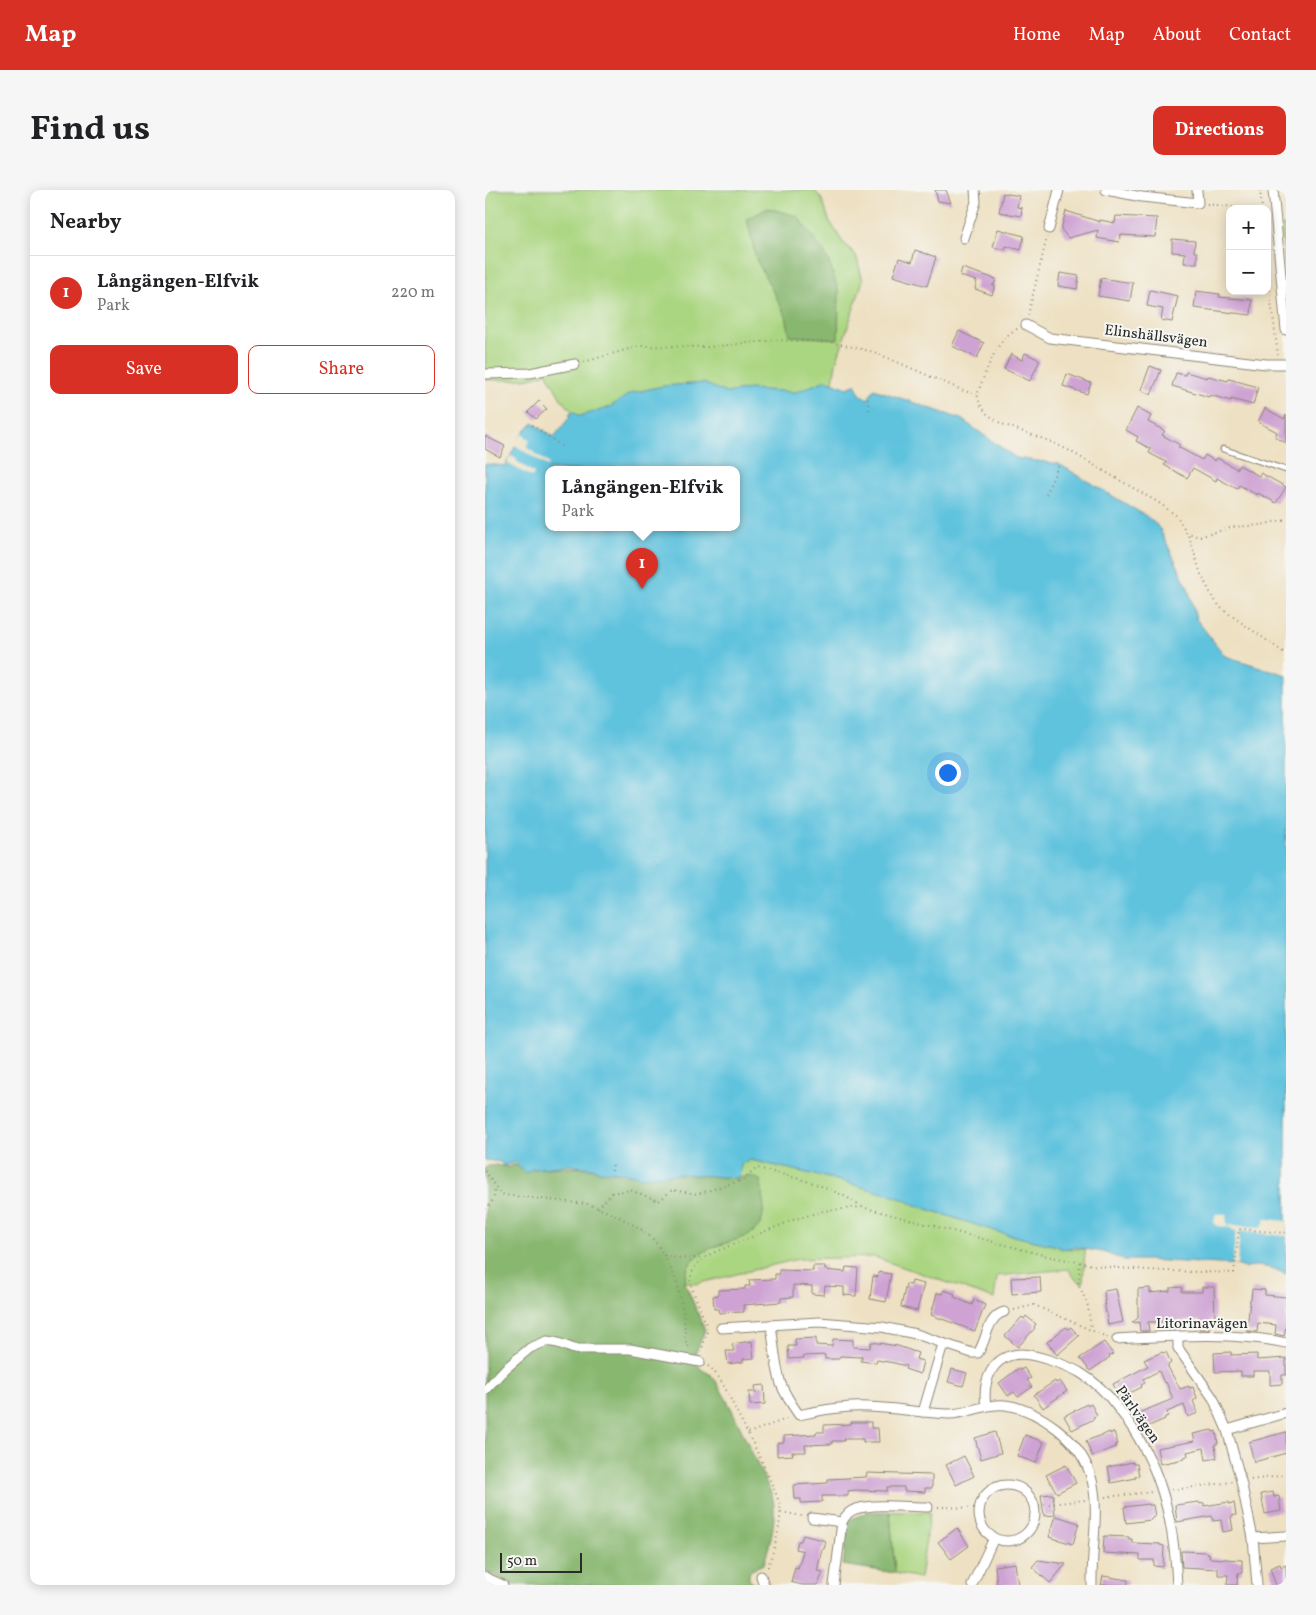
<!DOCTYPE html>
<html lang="en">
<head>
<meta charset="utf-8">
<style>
  body { margin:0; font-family:Vollkorn,serif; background:#f6f6f6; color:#202124 }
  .controls { position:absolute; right:15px; top:15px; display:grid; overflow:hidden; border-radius:10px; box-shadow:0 2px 12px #0003 }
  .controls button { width:45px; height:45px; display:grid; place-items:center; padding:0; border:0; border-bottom:1px solid #e0e0e0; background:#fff; color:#202124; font:25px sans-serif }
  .scale { position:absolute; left:15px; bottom:12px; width:82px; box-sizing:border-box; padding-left:5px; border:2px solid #2b2b2b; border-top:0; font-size:14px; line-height:18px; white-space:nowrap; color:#2b2b2b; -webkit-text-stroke:4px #f6f6f2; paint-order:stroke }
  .you { position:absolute; left:462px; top:582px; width:18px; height:18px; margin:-12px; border:4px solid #fff; border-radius:50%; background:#1a73e8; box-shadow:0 0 0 8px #1a73e833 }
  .badge { display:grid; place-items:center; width:32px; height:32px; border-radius:50%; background:#d93025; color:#fff; font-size:16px; font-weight:700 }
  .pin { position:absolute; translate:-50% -41px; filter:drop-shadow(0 1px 2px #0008) }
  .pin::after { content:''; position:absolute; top:26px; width:18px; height:15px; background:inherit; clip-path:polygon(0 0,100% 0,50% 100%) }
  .popup { position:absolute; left:60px; top:276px; width:195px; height:65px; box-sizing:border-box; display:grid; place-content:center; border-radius:10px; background:#fff; filter:drop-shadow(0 1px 4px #0005); font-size:16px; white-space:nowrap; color:#757577 }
  .popup b { font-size:19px; color:#202124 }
  .popup::after { content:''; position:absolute; left:50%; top:100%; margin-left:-10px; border:10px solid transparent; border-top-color:#fff }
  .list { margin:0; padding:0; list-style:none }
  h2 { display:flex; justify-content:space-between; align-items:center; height:65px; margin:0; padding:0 20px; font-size:21px }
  h2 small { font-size:16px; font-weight:400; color:#757577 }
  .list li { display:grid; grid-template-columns:32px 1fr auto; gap:15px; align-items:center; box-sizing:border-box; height:75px; padding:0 20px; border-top:1px solid #e0e0e0 }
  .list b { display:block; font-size:19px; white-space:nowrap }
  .list p { margin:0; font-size:16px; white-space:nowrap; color:#757577 }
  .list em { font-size:16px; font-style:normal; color:#757577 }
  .actions { display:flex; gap:10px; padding:15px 20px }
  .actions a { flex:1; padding:11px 0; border:1px solid #d93025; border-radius:10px; text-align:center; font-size:18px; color:#d93025 }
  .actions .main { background:#d93025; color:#fff }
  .map { position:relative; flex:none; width:801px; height:1395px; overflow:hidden; border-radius:10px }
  header { display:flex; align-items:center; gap:30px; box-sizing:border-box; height:70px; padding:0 25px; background:#d93025; color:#fff }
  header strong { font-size:24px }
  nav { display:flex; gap:28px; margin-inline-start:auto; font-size:18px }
  .intro { display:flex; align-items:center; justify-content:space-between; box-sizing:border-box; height:120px; padding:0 30px }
  h1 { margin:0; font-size:35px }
  .button { padding:12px 22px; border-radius:10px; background:#d93025; color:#fff; font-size:18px; font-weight:700 }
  main { display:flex; gap:30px; padding:0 30px }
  aside { flex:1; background:#fff; border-radius:10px; box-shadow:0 2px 12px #0003 }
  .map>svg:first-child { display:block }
  .green { fill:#abd681; stroke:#6b8056 }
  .forest { fill:#88b76f; stroke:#5a714d }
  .water { fill:#60c3de; stroke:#467784; fill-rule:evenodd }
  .pier { fill:#eee1c3 }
  .building { fill:#cea2d3 }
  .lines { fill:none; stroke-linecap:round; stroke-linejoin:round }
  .service-casing { stroke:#8c8677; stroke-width:7 }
  .minor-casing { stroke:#8c8677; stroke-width:11 }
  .path { stroke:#8c8677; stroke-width:2; stroke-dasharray:1 4; stroke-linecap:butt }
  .service { stroke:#fff; stroke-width:4.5 }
  .minor { stroke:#fff; stroke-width:9 }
  .labels { text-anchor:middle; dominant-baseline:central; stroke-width:4; stroke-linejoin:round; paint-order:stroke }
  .street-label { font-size:15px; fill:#2b2b2b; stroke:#f6f6f2 }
</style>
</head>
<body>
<header>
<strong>Map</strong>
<nav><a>Home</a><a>Map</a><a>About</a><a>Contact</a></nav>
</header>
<div class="intro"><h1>Find us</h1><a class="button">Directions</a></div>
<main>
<aside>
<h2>Nearby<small></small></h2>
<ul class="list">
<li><span class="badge">1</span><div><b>Långängen-Elfvik</b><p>Park</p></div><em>220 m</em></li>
</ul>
<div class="actions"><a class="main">Save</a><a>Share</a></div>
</aside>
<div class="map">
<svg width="801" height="1395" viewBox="0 0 801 1395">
  <rect width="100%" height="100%" fill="#f6f6f2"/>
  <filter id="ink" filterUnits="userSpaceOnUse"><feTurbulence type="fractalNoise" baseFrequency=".02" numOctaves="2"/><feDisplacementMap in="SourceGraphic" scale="10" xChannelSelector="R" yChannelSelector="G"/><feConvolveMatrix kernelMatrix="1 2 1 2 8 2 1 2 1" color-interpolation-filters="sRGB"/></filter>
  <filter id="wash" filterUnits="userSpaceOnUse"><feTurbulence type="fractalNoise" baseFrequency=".0096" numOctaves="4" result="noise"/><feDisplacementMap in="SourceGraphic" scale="20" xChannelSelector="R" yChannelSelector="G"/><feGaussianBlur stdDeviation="1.12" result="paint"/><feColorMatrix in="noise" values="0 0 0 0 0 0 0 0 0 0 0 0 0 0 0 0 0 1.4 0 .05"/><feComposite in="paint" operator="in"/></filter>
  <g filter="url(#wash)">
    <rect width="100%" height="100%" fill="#eee1c3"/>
    <g class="green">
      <path d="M0,0H329L337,9L344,30L357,51L371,65L378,90L351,173L299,494L0,612L63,281V338H251V280H64L108,243L76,209L61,182C50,191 15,191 0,189Z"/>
      <polygon points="801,35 801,82 796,36"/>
      <path d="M266,970L348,989L412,1007L433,1016L516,1043L572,1056C579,1060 591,1058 600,1060L598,1094L587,1086L584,1079L512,1086L509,1109L389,1067L313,1069L211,1094L200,1092C200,1082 203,1075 210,1066L276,1033C281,1009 279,1007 266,986L253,988L256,972Z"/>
      <polygon points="405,1322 445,1322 435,1388 410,1383"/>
    </g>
    <g class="forest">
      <polygon points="283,18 312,26 338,61 344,72 354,102 353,149 305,146 301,126 271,69 262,29"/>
      <path d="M11,975L23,977L27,975H31L41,983L47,979L75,977L107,978L113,981L134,982L157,987L195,984L253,988L266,986L275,990C278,1003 281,1018 276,1032C265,1060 200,1046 200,1093L220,1140L211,1162L212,1174L217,1180L225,1184L231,1191L246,1218L287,1305C293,1328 285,1352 279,1374L266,1379L264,1384V1389L269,1395H29L0,1381V978L3,976Z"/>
      <polygon points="383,1322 405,1322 410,1383 358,1375 364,1330"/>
    </g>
    <path class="water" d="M341,190L363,198L370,194L375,204L383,209L389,199L476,229L531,268L574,274L661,326L674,337L703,398L711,429L740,466L801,485V1084C788,1078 773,1073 759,1078L752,1075L664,1070H639L618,1062L590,1057L577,1059L572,1056L516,1043L433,1016L412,1007L348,989L266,970L257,973L253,988L195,984L157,987L134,982L113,981L107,978L83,975L47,979L41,983L37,980L30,972L18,976L16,972L0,970V274L20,276L37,244L48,233L69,247L84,228L86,221L95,226L123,218L146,203L178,196L219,193L241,203L265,199L311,202ZM63,280H251V338H63Z"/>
    <g class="pier">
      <polygon points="37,244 45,250 41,257 64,274 62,276 30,255"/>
      <polygon points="25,266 32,269 31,271 49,283 47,287 22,273"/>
      <polygon points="731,1024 741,1024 742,1036 748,1035 776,1038 781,1029 801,1031 801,1046 755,1041 752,1075 747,1075 751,1041 747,1040 747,1038 732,1036 729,1032"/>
    </g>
    <g id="blocks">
      <g class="building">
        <polygon points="450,0 461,0 466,13 453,11"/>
        <polygon points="518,3 534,6 532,17 537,18 536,26 514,22"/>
        <polygon points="581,21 615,32 615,30 630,33 631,26 672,28 670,47 636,45 634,52 612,48 613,40 583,48 576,39"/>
        <polygon points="513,39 539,46 536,60 521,56 520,60 508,57"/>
        <polygon points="687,49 710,51 709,62 712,62 712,73 699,73 700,63 687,62"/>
        <polygon points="430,60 451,67 442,96 408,86 414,68 427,72"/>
        <polygon points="477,78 511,89 509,95 507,95 510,96 507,105 490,99 492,91 475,86"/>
        <polygon points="575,83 594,86 592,99 573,96"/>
        <polygon points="616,88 648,93 645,111 613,106"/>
        <polygon points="665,100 693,106 687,132 676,130 678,119 662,116"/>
        <polygon points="711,101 735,104 734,107 767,110 766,125 709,118"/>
        <polygon points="474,141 499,153 492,168 467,156"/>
        <polygon points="540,163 555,170 545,191 519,179 526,164 537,170"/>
        <polygon points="665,176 676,180 666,205 656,200"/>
        <polygon points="701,182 722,188 723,186 743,191 744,189 773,197 768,215 746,209 746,211 725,205 724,207 687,196 691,183 700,185"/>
        <polygon points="582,184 606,193 602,204 578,196"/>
        <polygon points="54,211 62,219 51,229 43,222"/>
        <polygon points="652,218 666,226 663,232 680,241 677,245 695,255 693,257 717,270 720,265 730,271 732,268 752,279 754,275 774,286 776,283 801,297 791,313 773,303 772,305 754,295 752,299 732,288 731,291 708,278 702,288 679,275 681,272 664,263 666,259 651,251 653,247 641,240"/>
        <polygon points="780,218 799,229 801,225 801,253 790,247 792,242 773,232"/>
        <polygon points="0,246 20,256 15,267 0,259"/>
        <polygon points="328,1076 340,1076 340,1080 360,1082 361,1077 373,1078 371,1106 359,1105 359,1097 340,1096 339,1105 327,1104 327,1096 308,1095 308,1107 296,1108 296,1112 258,1115 259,1122 234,1123 233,1119 229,1119 228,1106 233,1105 233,1100 260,1099 260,1096 265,1096 264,1090 290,1089 290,1084 294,1084 294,1080 328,1081"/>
        <polygon points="394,1082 406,1084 401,1112 385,1109 388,1086 393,1087"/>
        <polygon points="555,1087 556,1102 527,1104 526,1088"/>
        <polygon points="427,1091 439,1094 432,1121 416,1117 421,1094 426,1095"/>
        <polygon points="697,1097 697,1102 717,1102 717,1097 729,1097 730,1131 724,1131 724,1139 714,1139 715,1131 694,1131 694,1140 685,1140 682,1139 682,1132 663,1132 664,1141 655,1141 654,1132 647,1133 653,1128 653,1099 665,1098 665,1103 685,1101 685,1098"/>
        <polygon points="631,1099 638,1132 623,1135 619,1111 620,1111 619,1101"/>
        <polygon points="767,1099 780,1100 780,1105 801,1107 801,1137 799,1146 790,1144 791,1135 773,1133 772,1142 762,1141 765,1109 766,1109"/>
        <polygon points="459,1100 470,1104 469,1107 487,1115 489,1110 500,1115 490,1141 446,1125 452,1103 457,1104"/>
        <polygon points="541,1126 551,1134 549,1137 550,1138 533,1157 520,1146 537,1127 539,1129"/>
        <polygon points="581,1137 583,1139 586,1137 594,1146 572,1165 562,1152"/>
        <polygon points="331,1148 331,1155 347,1156 348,1149 368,1150 368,1157 385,1158 386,1152 413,1156 433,1163 431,1169 438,1171 435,1184 420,1179 421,1176 409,1173 392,1170 391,1173 376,1171 377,1167 355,1166 354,1169 340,1169 340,1165 319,1166 319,1168 304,1169 303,1156 311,1156 310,1149"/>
        <polygon points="267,1151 269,1168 258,1169 258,1172 243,1174 241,1161 249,1161 247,1154"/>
        <polygon points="619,1152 628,1164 624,1166 625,1167 605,1181 595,1168"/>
        <polygon points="677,1162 678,1163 681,1162 686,1173 683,1175 683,1177 695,1199 704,1196 704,1198 708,1197 712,1208 708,1211 713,1223 703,1227 699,1215 682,1222 683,1226 680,1227 680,1229 657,1239 651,1224 688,1209 681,1192 679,1193 674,1181 658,1189 660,1193 656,1195 657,1197 635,1208 628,1194 663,1176 659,1170"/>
        <polygon points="746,1162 746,1165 772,1164 772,1170 801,1168 801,1185 797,1185 797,1194 785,1195 785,1181 768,1181 768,1186 756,1186 756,1181 730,1182 729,1163"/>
        <polygon points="534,1178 535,1180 539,1178 546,1188 542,1190 547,1197 533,1207 529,1202 523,1206 514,1193"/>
        <polygon points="467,1179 482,1183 478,1196 463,1192"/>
        <polygon points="570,1191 571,1193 575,1191 582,1201 558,1218 549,1205"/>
        <polygon points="279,1195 280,1214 265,1215 264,1202 271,1202 270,1196"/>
        <polygon points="602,1214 603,1216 606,1214 612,1225 608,1227 609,1229 587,1240 579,1226"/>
        <polygon points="366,1232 386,1232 386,1238 393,1238 394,1252 378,1252 378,1249 359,1249 359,1251 347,1251 347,1254 320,1255 321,1262 307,1262 308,1265 292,1266 292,1253 299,1252 299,1246 331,1244 331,1242 339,1242 339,1235 366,1234"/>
        <polygon points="727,1240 728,1242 731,1241 733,1254 730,1254 730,1256 732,1268 721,1270 719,1258 702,1262 703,1266 699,1267 699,1269 675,1274 672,1258 710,1251 708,1244"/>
        <polygon points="510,1242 516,1263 496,1269 490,1248"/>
        <polygon points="625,1242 625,1244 629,1242 633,1254 630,1255 631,1257 607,1266 601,1251"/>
        <polygon points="801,1242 801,1263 769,1272 764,1252"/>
        <polygon points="540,1245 559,1252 551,1273 532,1266"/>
        <polygon points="479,1266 489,1286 471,1295 461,1275"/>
        <polygon points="648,1272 648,1274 652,1274 654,1286 650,1286 651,1288 626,1293 623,1277"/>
        <polygon points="581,1275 591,1293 572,1303 561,1285"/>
        <polygon points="382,1283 447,1285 447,1298 440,1298 440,1302 419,1301 419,1297 402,1297 402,1301 370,1300 363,1301 363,1306 337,1306 337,1312 316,1313 316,1309 309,1309 308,1295 343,1293 343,1289 381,1287"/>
        <polygon points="788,1302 789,1307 794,1306 796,1321 780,1324 776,1304"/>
        <polygon points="568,1304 570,1325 559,1326 556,1305"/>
        <polygon points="714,1312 715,1314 719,1313 719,1316 744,1312 744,1314 749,1313 751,1325 747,1326 746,1328 748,1340 738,1342 736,1330 728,1331 727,1326 692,1332 690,1315"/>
        <polygon points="664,1314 664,1315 668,1315 670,1327 666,1328 666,1330 641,1333 639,1317"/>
        <polygon points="571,1326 594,1333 588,1354 564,1347"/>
        <polygon points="472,1338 484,1356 466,1369 453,1352"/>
        <polygon points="318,1345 341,1351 339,1359 337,1359 332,1381 338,1382 333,1395 317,1395 306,1392 310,1377 313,1378 318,1361 311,1359 313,1351 316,1351"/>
        <polygon points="619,1346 644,1347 644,1349 647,1349 647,1353 675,1354 675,1355 679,1356 678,1377 669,1376 669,1370 655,1370 655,1365 618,1363"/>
        <polygon points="696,1361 721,1362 721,1363 725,1364 724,1368 757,1370 757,1383 753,1383 752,1395 742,1395 743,1385 733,1385 733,1379 697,1377"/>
        <polygon points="553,1370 581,1374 565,1393 547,1377"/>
        <polygon points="530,1373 533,1395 512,1395 510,1376"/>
        <polygon points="795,1374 796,1377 801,1375 801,1395 791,1395 785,1378"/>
        <polygon points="618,1386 643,1390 643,1395 616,1395"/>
      </g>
    </g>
  </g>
  <g filter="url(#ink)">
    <use href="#blocks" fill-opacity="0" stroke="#8c8677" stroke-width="1"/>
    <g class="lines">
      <g class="service-casing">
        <polyline id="service" points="738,259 801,280"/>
      </g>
      <g class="minor-casing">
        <g id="minor">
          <polyline points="621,0 657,7 713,13 712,0"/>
          <polyline points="788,0 801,140"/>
          <polyline points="564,39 574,0"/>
          <polyline points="479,48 491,12 490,0"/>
          <polyline points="541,135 565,148 781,174 801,174"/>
          <polyline points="0,184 45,183 90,174"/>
          <path d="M286,1135C289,1154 290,1175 296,1194C300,1205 307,1215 314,1225C331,1221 348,1218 366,1217C398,1215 431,1223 464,1224C483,1224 500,1213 520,1215C539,1217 555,1226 571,1238C628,1282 606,1334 607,1395"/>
          <path d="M236,1138L334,1132L397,1137L431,1144L487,1163H493C502,1150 502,1127 519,1122"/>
          <polyline points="693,1147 693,1158 728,1208 742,1240 756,1291 768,1348 772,1395"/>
          <path d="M632,1149C687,1146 746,1141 801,1153"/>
          <polyline points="0,1200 20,1179 45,1158 62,1151 73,1153 89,1159 145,1159 215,1172"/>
          <path d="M501,1216C497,1191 507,1165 536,1164C550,1164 581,1175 594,1182C609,1191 623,1204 633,1218C675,1271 689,1328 692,1395"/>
          <polyline points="438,1222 458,1154"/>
          <polyline points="742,1240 801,1223"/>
          <circle cx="522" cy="1323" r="28"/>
          <polyline points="327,1328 357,1332"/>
          <polyline points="768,1348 801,1346"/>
          <polyline points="276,1386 279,1395"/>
          <polyline points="0,1387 18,1395"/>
          <path d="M349,1395L357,1332C360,1326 364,1321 371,1319C392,1313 421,1317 443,1317"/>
          <polyline points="487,1395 509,1348"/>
        </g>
      </g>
      <g class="path">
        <polyline points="775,0 777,19"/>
        <polyline points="722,14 767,19"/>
        <polyline points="782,80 793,165"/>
        <polyline points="543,125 562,47"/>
        <path d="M532,139C511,148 501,183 492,204L495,214L501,223L509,229L517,234L564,251L583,260L674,313L692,326L704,347L716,384L728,408L737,419L801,464"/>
        <polyline points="99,172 154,156 224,157 291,150 346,152 389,162 479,201 492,204"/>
        <polyline points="383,209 384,222"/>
        <polyline points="47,235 78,257"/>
        <polyline points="561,304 574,274"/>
        <polyline points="701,342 714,347 748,337 776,335 801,329"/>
        <polyline points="0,981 8,993"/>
        <polyline points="127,981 128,973"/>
        <polyline points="8,993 13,1001 19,1005 103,1014 130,1025 156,1039 169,1050 179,1065 192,1092 198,1120 201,1152 206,1160"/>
        <path d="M113,1018L127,1003L145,1000L174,1011L187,1000L212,1004L258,990L272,978C308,987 345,995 376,1016"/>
        <path d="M0,1019C7,1014 11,1006 9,998"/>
        <path d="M179,1065C192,1069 204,1069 218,1067"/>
        <polyline points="595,1072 593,1093 603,1116 606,1139"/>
        <polyline points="529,1120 549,1115 624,1148"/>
        <path d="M216,1162L223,1139L205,1093C206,1076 215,1069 230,1062L308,1030L338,1021L377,1017L562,1066L608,1075L634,1078L680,1081L749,1083L754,1039L801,1043"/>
        <path d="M223,1176C237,1187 244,1207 252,1222C267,1252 284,1283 295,1315C297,1333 289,1361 282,1379"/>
        <polyline points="263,1243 304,1228"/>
        <polyline points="766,1290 801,1285"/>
        <polyline points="687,1300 747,1292"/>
        <polyline points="620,1307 667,1302"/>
        <polyline points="549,1316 600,1310"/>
        <polyline points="453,1317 494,1318"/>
        <polyline points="296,1322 317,1326"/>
      </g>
      <use href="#service" class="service"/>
      <use href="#minor" class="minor"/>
    </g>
  </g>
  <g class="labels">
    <g class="street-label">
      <text transform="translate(671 147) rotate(7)">Elinshällsvägen</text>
      <text x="717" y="1134">Litorinavägen</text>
      <text transform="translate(652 1225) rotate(55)">Pärlvägen</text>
    </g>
  </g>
</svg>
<div class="controls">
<button>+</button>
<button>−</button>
</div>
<div class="scale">50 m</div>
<div class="you"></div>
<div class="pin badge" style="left:157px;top:399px">1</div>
<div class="popup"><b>Långängen-Elfvik</b>Park</div>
</div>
</main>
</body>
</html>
